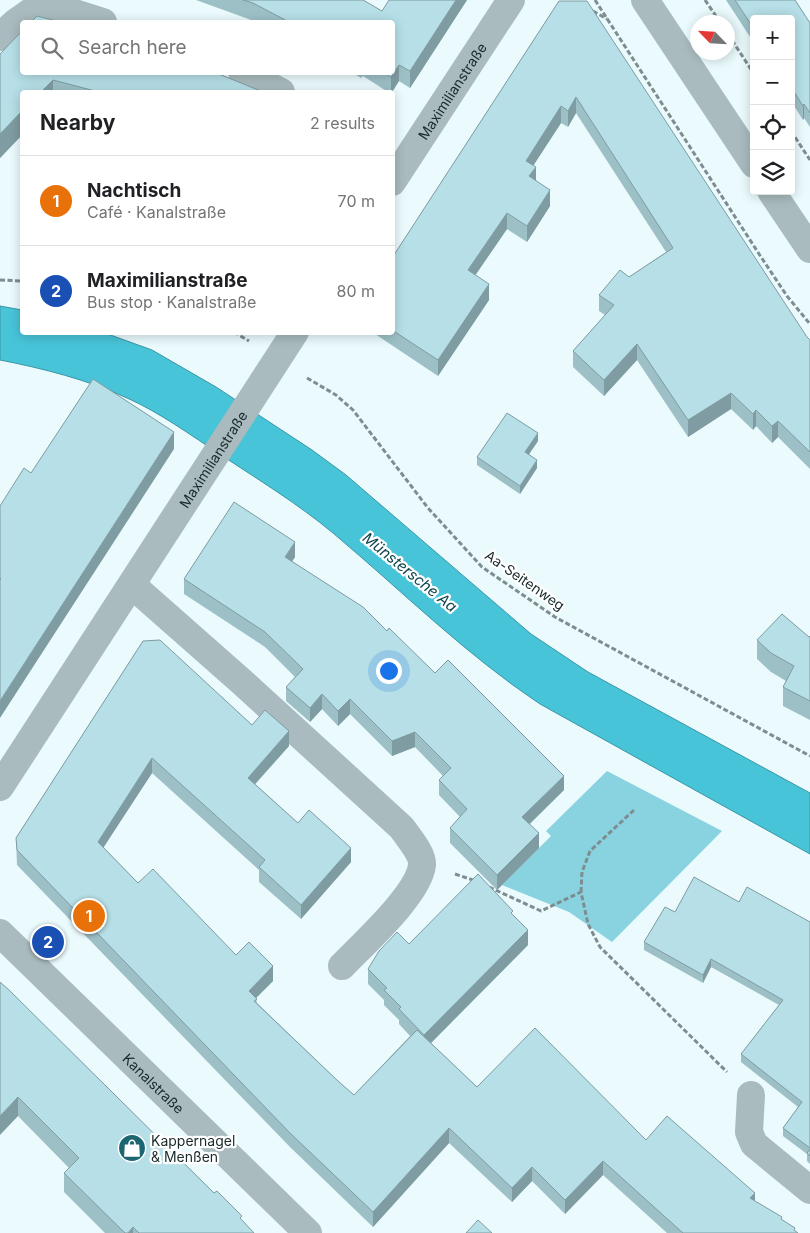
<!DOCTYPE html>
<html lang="en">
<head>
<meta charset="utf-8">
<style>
  body { margin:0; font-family:Inter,sans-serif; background:#f6f6f6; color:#202124 }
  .controls { position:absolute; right:15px; top:15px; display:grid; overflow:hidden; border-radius:5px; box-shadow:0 2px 12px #0003 }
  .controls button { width:45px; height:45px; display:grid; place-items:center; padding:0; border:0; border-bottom:1px solid #e0e0e0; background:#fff; color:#202124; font:25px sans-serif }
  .compass { position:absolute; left:690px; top:15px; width:45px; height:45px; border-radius:50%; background:#fff; box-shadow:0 2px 12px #0003; rotate:295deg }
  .you { position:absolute; left:388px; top:670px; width:18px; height:18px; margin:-12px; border:4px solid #fff; border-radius:50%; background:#1a73e8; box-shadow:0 0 0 8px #1a73e833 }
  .badge { display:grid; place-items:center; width:32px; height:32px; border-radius:50%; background:#d93025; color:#fff; font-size:16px; font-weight:700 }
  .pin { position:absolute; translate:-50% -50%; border:2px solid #fff; box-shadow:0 1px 5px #0006 }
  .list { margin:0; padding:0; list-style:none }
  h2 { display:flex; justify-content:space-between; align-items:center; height:65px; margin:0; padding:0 20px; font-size:21px }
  h2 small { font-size:16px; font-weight:400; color:#757577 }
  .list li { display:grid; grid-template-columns:32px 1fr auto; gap:15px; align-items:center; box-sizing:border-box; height:90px; padding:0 20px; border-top:1px solid #e0e0e0 }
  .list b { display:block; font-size:19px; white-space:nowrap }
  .list p { margin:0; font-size:16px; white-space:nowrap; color:#757577 }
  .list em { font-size:16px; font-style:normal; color:#757577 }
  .icon { flex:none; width:28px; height:28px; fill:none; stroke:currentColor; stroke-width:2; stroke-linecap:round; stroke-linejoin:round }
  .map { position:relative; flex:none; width:810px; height:1233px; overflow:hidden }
  .search { position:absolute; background:#fff; box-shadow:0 2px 12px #0003; left:20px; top:20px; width:375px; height:55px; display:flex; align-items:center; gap:12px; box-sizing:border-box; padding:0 18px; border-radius:5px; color:#757577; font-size:19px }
  .panel { position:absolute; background:#fff; box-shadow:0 2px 12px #0003; left:20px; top:90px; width:375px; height:245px; border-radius:5px }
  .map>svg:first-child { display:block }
  .green { fill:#89d3e1 }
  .water { fill:#48c4d9; stroke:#3a96a5 }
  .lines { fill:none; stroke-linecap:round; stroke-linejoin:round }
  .path { stroke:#7d8d90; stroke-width:3; stroke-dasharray:5 2.5; stroke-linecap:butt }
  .minor { stroke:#a9bbbe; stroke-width:28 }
  .tertiary { stroke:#a9bbbe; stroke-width:28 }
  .wall { fill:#9dc0c7 }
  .shaded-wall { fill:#7f9ca2 }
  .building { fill:#b6dfe7; stroke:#7f9ca2 }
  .labels { text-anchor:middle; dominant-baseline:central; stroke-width:4.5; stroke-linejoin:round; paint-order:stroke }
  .street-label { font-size:14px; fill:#19292c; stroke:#fff }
  .poi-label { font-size:14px; fill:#19292c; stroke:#fff; text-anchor:start }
  .water-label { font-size:15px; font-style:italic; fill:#0e464e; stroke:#fff }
</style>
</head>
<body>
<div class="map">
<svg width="810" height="1233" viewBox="0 0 810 1233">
  <rect width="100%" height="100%" fill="#eafafd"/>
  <polygon class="green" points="607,771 722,831 612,942 569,912 502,885 551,836 546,831"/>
  <path class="water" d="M0,306L22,310V332L105,333L152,350L216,387L312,450L346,475L531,634L588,672L810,793V854L540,704C465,654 402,591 333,533C298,504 259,480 221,455C192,436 159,412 127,398C89,380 41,368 0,360Z"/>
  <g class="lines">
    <g class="path">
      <polyline points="595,0 761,257 787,296 810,324"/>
      <polyline points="705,0 720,22"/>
      <polyline points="593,11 607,19"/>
      <polyline points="728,34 754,74"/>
      <polyline points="791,131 810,160"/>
      <polyline points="0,280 22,281"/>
      <polyline points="234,332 249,341"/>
      <polyline points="307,378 336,395 353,410 428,508 482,567 555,617 810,756"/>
      <polyline points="455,874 476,881"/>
      <polyline points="489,887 541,911 581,892 588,924 600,947 727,1072"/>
      <polyline points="581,892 582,872 590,851 634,810"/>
    </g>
    <g class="minor">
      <polyline points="0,37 15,23 43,3 103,22"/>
      <polyline points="242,72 281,92"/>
      <path id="s1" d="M392,182L511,0"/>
      <path d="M132,585L242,682L402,828C408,837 423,854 422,865C419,894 363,944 342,966"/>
      <path id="s2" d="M0,787L295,332"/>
      <path id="s3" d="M0,933L308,1233"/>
      <polyline points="751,1095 749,1132 754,1144 810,1190"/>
    </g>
    <g class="tertiary">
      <polyline points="645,0 754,164"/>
      <polyline points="771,191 810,249"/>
    </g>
  </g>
  <g class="wall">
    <polygon points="196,0 363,0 382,11 467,0 410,88 399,81 392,92 388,92 363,76 361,78 351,72 392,72 392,22 257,22"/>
    <polygon points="726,0 795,0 810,23 810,127 804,118 803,120 791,101 791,19 754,19 754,43"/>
    <polygon points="559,1 807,337 810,340 810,469 778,437 772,443 756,426 753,430 731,409 688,437 637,360 604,396 573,367 573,351 605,315 599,311 599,295 629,277 666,252 576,113 568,127 561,123 533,165 536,180 550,206 527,242 507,229 475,275 489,300 438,376 372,332 392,332 392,258"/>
    <polygon points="0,54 263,92 22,92 22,135 0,158"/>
    <polygon points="538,441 529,454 537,468 520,494 477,465 477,457"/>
    <polygon points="295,557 292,561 387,631 435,673 564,790 530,824 539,848 497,890 450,843 450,828 460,817 439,795 439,780 443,776 415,747 392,756 350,714 338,726 322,709 310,722 286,701 286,687 295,677 265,647 184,594 184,579"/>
    <polygon points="810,636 810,720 783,706 783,687 786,681 771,672 757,659 757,640 809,637"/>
    <polygon points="143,641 252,725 289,746 255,784 298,823 351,862 301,919 259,882 259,870 152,773 103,847 138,883 236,955 273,981 256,998 257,1003 338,1081 354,1095 410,1036 399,1024 399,1020 384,1005 384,1000 368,984 368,969 409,944 513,915 528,945 431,1043 477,1087 646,1140 755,1201 782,1220 798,1233 667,1233 603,1175 565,1214 532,1181 512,1202 449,1143 373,1227 290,1147 17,865 16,838"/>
    <polygon points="739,902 810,922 810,1164 807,1161 807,1154 783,1136 783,1128 798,1107 741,1062 741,1054 779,1005 711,967 703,983 644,950 644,942 675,912"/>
    <polygon points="0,982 242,1221 254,1233 105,1233 64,1192 64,1173 69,1168 18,1116"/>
  </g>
  <g class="shaded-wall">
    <polygon points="456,0 467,0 410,88 410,71"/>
    <polygon points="399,65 399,81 392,92 391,92 391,77"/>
    <polygon points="53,80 53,92 41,92"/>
    <polygon points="576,97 576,113 568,127 568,111"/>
    <polygon points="804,104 804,118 803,120 803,106"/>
    <polygon points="561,106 561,123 526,177 526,161"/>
    <polygon points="22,111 22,135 0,158 0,134"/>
    <polygon points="536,167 536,183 529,176"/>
    <polygon points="550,190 550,206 527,242 527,226"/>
    <polygon points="507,213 507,229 468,286 468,270"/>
    <polygon points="489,284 489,300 438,376 438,360"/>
    <polygon points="637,344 637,360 604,396 604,380"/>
    <polygon points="731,393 731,409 688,437 688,420"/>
    <polygon points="756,410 756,426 753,430 753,414"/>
    <polygon points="778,421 778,437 772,443 772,426"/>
    <polygon points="174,432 174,449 0,718 0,701"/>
    <polygon points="538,433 538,441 525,460 525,452"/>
    <polygon points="537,460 537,468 520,494 520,486"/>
    <polygon points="295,542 295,557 285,572 285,557"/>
    <polygon points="322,694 322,709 310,722 310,708"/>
    <polygon points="350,699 350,714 338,726 338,711"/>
    <polygon points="289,731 289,746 248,792 248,778"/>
    <polygon points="415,732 415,747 392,756 392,741"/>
    <polygon points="152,758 152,773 98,856 98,842"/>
    <polygon points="564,776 564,790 522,831 522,817"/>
    <polygon points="539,833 539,848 497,890 497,875"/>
    <polygon points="351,848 351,862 301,919 301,905"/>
    <polygon points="528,930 528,945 424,1050 424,1035"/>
    <polygon points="711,959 711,967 703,983 703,975"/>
    <polygon points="273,966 273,981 249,1005 249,991"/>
    <polygon points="18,1097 18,1116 0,1135 0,1116"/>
    <polygon points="449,1128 449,1143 373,1227 373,1212"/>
    <polygon points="603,1161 603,1175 565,1214 565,1200"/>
    <polygon points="532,1167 532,1181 512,1202 512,1188"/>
    <polygon points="755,1193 755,1207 750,1198"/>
    <polygon points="133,1227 133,1233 128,1233"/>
  </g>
  <g class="building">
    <polygon points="243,0 363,0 382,11 389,0 456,0 410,71 399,65 391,77 383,72 392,72 392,22 289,22 253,3"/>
    <polygon points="735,0 795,0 810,23 810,113 804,104 803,106 791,87 791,19 754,19 754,29"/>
    <polygon points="559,1 587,1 807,337 810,340 810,452 778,421 772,426 756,410 753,414 731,393 688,420 637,344 604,380 573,351 614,305 599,295 620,270 629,277 673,248 576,97 568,111 561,106 526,161 536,167 529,176 550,190 527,226 507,213 468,270 489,284 438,360 392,330 392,258"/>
    <polygon points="37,16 60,22 31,22"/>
    <polygon points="22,31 22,72 214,72 263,92 99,92 53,80 41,92 22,92 22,111 0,134 0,54"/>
    <polygon points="93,379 174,432 0,701 0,580 1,579 0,578 0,506 24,468 31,473"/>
    <polygon points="507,413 538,433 525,452 537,460 520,486 477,457"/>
    <polygon points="234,502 295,542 285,557 363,607 387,631 389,628 435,673 448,660 564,776 522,817 539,833 497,875 450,828 467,809 439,780 451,768 415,732 392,741 350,699 338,711 322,694 310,708 286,687 303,669 265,632 184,579"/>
    <polygon points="782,614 809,637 810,636 810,701 783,687 794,666 771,653 757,640"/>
    <polygon points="160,640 252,725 265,710 289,731 248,778 298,823 309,810 351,848 301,905 259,867 265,860 152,758 98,842 138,883 153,869 236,955 249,942 273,966 249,991 257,999 254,1001 338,1081 354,1095 417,1030 477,1087 535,1028 646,1140 667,1116 755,1193 750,1198 782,1217 781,1219 795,1228 794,1230 798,1233 683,1233 603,1161 565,1200 532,1167 512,1188 449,1128 373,1212 290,1133 17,850 16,838 143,641"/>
    <polygon points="478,874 513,911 511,913 528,930 424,1035 399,1009 401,1007 384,990 387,988 368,969 379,951 397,932 409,944"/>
    <polygon points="694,877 739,902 747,887 810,922 810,1148 783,1128 802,1102 741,1054 783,1000 711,959 703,975 644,942 665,907 675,912"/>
    <polygon points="0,982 9,990 214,1193 217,1191 242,1216 240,1218 254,1233 139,1233 133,1227 128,1233 125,1233 64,1173 79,1158 18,1097 0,1116"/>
    <polygon points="810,1149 810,1156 807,1153"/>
    <polygon points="478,1220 492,1233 466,1233"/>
  </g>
  <defs>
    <g id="shop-disc" transform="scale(1.4375)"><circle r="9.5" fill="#1b6671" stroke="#fff"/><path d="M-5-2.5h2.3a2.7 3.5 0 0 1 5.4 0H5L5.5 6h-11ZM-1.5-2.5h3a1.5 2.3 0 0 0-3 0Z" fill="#fff"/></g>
  </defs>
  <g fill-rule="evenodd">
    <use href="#shop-disc" x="132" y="1148"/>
  </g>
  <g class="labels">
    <g class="street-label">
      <text stroke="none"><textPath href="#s1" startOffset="109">Maximilianstraße</textPath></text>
      <text stroke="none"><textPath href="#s2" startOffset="391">Maximilianstraße</textPath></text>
      <text transform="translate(525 580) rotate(35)">Aa-Seitenweg</text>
      <text stroke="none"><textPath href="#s3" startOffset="215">Kanalstraße</textPath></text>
    </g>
    <g class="poi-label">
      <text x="151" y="1140">Kappernagel<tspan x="151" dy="16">&amp; Menßen</tspan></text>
    </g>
    <g class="water-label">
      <text transform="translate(410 572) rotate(39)">Münstersche Aa</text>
    </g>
  </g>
</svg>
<div class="controls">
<button>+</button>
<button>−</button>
<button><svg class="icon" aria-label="locate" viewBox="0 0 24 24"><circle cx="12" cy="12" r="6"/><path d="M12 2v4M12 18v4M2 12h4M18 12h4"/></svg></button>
<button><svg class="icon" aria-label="layers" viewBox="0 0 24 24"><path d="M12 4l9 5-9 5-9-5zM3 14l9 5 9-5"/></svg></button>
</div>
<svg class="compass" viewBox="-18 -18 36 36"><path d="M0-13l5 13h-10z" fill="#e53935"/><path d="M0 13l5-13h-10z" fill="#757577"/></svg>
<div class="you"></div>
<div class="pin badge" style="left:89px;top:916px;background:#e8710a">1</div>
<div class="pin badge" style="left:48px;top:942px;background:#1a4fb4">2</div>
<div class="search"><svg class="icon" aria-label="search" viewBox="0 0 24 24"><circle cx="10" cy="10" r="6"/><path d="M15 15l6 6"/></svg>Search here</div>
<section class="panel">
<h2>Nearby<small>2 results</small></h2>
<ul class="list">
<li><span class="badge" style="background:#e8710a">1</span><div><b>Nachtisch</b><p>Café · Kanalstraße</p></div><em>70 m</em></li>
<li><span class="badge" style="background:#1a4fb4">2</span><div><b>Maximilianstraße</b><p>Bus stop · Kanalstraße</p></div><em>80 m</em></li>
</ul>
</section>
</div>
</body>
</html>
